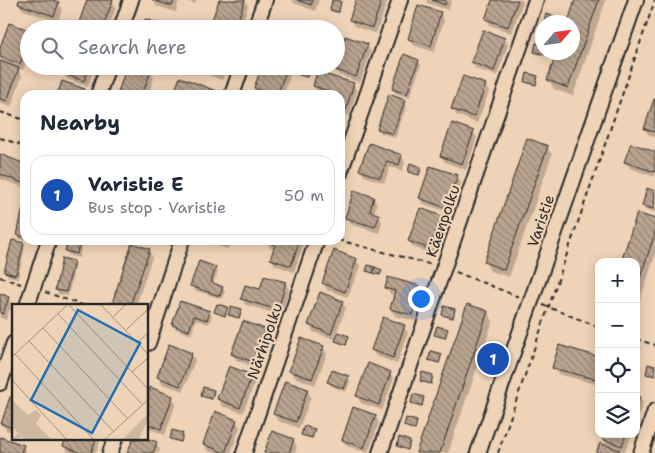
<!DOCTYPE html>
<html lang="en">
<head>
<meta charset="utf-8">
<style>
  body { margin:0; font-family:"Shantell Sans",sans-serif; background:#f2f2f3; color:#1f2937 }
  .controls { position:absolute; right:15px; bottom:15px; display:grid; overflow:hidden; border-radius:10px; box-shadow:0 2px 12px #0003 }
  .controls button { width:45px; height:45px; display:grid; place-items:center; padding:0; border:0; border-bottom:1px solid #e0e1e3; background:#fff; color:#1f2937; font:25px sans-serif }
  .compass { position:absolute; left:535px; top:15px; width:45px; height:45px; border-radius:50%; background:#fff; box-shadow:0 2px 12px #0003; rotate:62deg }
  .you { position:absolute; left:420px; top:298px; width:18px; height:18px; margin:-12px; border:4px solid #fff; border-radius:50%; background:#1a73e8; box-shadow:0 0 0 8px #1a73e833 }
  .badge { display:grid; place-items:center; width:32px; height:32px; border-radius:50%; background:#1f6fb2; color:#fff; font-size:16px; font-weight:700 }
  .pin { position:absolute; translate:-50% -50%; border:2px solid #fff; box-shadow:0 1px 5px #0006 }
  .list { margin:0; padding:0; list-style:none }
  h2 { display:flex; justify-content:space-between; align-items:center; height:65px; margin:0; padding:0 20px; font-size:21px }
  h2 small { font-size:16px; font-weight:400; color:#747a83 }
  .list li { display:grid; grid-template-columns:32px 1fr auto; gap:15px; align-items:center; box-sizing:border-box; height:80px; margin:0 10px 10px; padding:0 10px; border:1px solid #e0e1e3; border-radius:15px }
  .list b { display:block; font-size:19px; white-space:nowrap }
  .list p { margin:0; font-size:16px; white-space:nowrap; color:#747a83 }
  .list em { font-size:16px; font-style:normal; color:#747a83 }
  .icon { flex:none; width:28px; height:28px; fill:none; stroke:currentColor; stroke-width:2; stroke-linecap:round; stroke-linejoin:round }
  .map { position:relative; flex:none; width:655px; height:453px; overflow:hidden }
  .search { position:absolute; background:#fff; box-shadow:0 2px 12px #0003; left:20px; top:20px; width:325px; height:55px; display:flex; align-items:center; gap:12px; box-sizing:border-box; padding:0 18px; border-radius:28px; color:#747a83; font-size:19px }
  .panel { position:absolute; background:#fff; box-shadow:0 2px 12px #0003; left:20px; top:90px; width:325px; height:155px; border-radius:15px }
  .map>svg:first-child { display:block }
  .shadow { fill:#0003 }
  .building { fill:url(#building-back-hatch); stroke:#2b2b2b }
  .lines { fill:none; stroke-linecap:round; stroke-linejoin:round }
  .minor-casing { stroke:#2b2b2b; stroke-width:18 }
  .path { stroke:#2b2b2b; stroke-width:2; stroke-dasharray:5 4; stroke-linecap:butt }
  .minor { stroke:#efd3b6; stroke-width:14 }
  .labels { text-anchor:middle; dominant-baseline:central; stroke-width:4.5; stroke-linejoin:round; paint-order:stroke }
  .street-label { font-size:15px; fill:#2b2b2b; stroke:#efd3b6 }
  .inset-road { fill:none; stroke:#a1907e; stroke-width:1 }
  .view { fill:#1f6fb2; fill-opacity:0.15; stroke:#1f6fb2; stroke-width:2.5 }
  .inset-edge { fill:none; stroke:#2b2b2b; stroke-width:2.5 }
</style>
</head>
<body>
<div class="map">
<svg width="655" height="453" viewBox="0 0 655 453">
  <defs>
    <pattern id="building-back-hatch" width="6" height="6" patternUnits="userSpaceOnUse" patternTransform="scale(1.25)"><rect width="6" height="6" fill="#b9a48f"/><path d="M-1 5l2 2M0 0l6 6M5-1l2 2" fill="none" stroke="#978675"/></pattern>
  </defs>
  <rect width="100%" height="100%" fill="#efd3b6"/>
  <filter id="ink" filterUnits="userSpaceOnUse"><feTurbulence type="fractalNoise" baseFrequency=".02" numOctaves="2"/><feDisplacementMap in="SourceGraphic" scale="10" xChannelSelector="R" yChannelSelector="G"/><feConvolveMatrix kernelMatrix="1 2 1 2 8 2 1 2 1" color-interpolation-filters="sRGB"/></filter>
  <g filter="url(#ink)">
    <g class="shadow">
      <polygon points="20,0 49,0 58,3 62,9 58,22 23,10 19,4"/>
      <polygon points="88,0 112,1 116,8 108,29 82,29 80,24"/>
      <polygon points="153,0 179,0 176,12 156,6"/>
      <polygon points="183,0 196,0 195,4"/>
      <polygon points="221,0 245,0 248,6 240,29 215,29 212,23"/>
      <polygon points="292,0 319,0 315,11 294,3"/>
      <polygon points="358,0 385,0 387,2 376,34 354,26 351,19"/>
      <polygon points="426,0 452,0 448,10 427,3"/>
      <polygon points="493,0 522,0 523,2 511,33 490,25 487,19"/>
      <polygon points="577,0 606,0 573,96 554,89 549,80 572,52 572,22 569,22"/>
      <polygon points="340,2 339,14 332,12 331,10"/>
      <polygon points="440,13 444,20 434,52 413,45 409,39"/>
      <polygon points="29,31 29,54 23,70 17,68 22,76 11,107 0,103 0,63 3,64 0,58 0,51"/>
      <polygon points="505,39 508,45 497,76 476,69 472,62"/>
      <polygon points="367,45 371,52 360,83 339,75 335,69"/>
      <polygon points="419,61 421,65 409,98 395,93 393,89"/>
      <polygon points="65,66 95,66 88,87 67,79 63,73"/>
      <polygon points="198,66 227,66 222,80 201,72"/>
      <polygon points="264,66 289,66 292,71 283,95 259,95 256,88"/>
      <polygon points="309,69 308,78 298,74"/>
      <polygon points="150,72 154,78 148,95 118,95"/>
      <polygon points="353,84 357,91 349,116 340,113 340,95 326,95 318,92 314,86"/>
      <polygon points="485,85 489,92 477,123 456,115 453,109"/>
      <polygon points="176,90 215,92 217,95 179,95"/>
      <polygon points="655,99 655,137 649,135 645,129"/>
      <polygon points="404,101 407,105 395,138 381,133 379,129"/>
      <polygon points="473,132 477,138 466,170 445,162 441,155"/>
      <polygon points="370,145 402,156 405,163 402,171 390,167 384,183 364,176 361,170"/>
      <polygon points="547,147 552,155 509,277 490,271 485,262"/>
      <polygon points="655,153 655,177 630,168 626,162"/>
      <polygon points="0,156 25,165 25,188 0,179"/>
      <polygon points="421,168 420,176 409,172"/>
      <polygon points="457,176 461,183 450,213 424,204 420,198"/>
      <polygon points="648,190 655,192 655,212 646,210 643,206"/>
      <polygon points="373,198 377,204 374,214 379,216 382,222 379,233 350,224 347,217"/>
      <polygon points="25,206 25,240 30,240 30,241 20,239 18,235"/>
      <polygon points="441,217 445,223 434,255 413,247 409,241"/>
      <polygon points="655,220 655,256 636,311 636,262"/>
      <polygon points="69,240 83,240 79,258 69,255 66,251"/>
      <polygon points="206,240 230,240 228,249 208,243"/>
      <polygon points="267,240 300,240 303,246 294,272 275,265 271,259 275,249 270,248"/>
      <polygon points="23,244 25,248 18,278 8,276 6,272"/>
      <polygon points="149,250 152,257 136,306 112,306"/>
      <polygon points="356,260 360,266 348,297 327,290 323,283"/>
      <polygon points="73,262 75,266 68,296 58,294 56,289"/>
      <polygon points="215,268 218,272 213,284 222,288 225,292 222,299 194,290 192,285"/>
      <polygon points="368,271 381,271 382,272 380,276"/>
      <polygon points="285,283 289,290 281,315 246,305 242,299"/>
      <polygon points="419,287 423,293 415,321 395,316 391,309 395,296 390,294 387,288"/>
      <polygon points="0,295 8,298 12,304 6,320 0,318"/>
      <polygon points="342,302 346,308 334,339 313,332 310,325"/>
      <polygon points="181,303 209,312 212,316 209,324 196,320 191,335 176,329 173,325"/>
      <polygon points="468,305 488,312 493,321 448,453 418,453"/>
      <polygon points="227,308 226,317 216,312"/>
      <polygon points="454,310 453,319 443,315"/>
      <polygon points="241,311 240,319 230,315"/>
      <polygon points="404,326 408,333 397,364 376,356 372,350"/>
      <polygon points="264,330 268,337 257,368 236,360 232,354"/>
      <polygon points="447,331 446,339 436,335"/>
      <polygon points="348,337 347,346 337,341"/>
      <polygon points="323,347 327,354 315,385 294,377 291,371"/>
      <polygon points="191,354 195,360 183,391 162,384 158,377"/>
      <polygon points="441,355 440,364 429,360"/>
      <polygon points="599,358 599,385 558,374 554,367"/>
      <polygon points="390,373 394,379 382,410 361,403 357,396"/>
      <polygon points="251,376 255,382 243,413 222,406 219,399"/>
      <polygon points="433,376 432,385 421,381"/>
      <polygon points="348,377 350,382 346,392 331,386 329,382"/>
      <polygon points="151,389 172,397 176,403 165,435 148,428 148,399"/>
      <polygon points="307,390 311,397 299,428 278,421 274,414"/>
      <polygon points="214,391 213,400 202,396"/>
      <polygon points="636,395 640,397 643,403 636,422"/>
      <polygon points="424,398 422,407 412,403"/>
      <polygon points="14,400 14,433 6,430 3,424"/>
      <polygon points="375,416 379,423 368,453 347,446 343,440"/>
      <polygon points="236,421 240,427 231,453 214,453 208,451 204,444"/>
      <polygon points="416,422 415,431 405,426"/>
      <polygon points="314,430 313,439 302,435"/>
      <polygon points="183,434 181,443 171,439"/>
      <polygon points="605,434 632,434 625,452 618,449 620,453 597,453 608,447 603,439"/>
      <polygon points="0,439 23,446 26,453 0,453"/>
      <polygon points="78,439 101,439 96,453 68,453 65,446"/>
      <polygon points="293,440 297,447 295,453 265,453"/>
      <polygon points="409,442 408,451 398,446"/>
      <polygon points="156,443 160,450 159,453 129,453"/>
    </g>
    <g class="building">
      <polygon points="19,0 53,0 59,2 54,16 18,4"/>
      <polygon points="87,0 113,0 102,29 90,29 78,25"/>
      <polygon points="152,0 174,0 172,6"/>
      <polygon points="219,0 245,0 235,29 225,29 211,23"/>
      <polygon points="297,0 313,0 311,5"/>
      <polygon points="332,0 341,1 339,12 330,10"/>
      <polygon points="356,0 382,0 372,28 349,20"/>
      <polygon points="432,0 446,0 445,5"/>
      <polygon points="492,0 518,0 508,27 485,19"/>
      <polygon points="575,0 599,0 568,88 547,80 557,52 572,52 572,22 568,22"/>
      <polygon points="418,5 441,12 431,46 408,39"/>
      <polygon points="546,14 557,17 556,22 544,22"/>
      <polygon points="145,19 166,26 165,29 141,29"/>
      <polygon points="278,20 305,28 305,29 276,29"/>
      <polygon points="9,23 29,30 29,39 20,64 0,57 0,47"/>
      <polygon points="483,30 505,38 494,71 471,62"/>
      <polygon points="345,36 368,44 356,77 333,69 334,66 336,66 336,61"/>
      <polygon points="536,43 542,45 542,52 545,52 545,55 534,52"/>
      <polygon points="404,54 419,60 407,94 392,89"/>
      <polygon points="0,61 19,68 7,101 0,99"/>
      <polygon points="64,66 90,66 84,81 61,73"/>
      <polygon points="127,66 139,66 151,71 142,95 117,95"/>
      <polygon points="198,66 221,66 218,74"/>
      <polygon points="262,66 288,66 277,95 273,95 254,88"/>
      <polygon points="298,66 310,68 307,77 296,74"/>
      <polygon points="317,72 354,83 346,110 340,108 340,95 327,95 328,91 313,86"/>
      <polygon points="527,73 538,76 536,85 525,82"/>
      <polygon points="463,76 486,84 474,117 451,109"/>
      <polygon points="180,77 216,91 214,95 187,95 175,90"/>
      <polygon points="62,81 85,89 82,95 57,95"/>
      <polygon points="389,94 405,100 393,134 377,129"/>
      <polygon points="654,99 655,99 655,132 644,129"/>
      <polygon points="452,123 474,131 462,164 440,156"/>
      <polygon points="527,138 548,146 504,270 484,262"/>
      <polygon points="369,143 402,155 399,165 387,161 380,178 359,170"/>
      <polygon points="631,143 655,152 655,172 624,162"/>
      <polygon points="0,154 25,164 25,184 0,174"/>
      <polygon points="410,163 421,167 419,175 408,172"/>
      <polygon points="430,166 458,175 446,208 419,198"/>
      <polygon points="647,188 655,191 654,209 642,206"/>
      <polygon points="354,190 374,197 370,211 380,215 375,227 345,218"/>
      <polygon points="24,203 25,204 25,237 17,235"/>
      <polygon points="420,208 442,216 430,249 408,241"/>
      <polygon points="637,213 655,219 655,234 636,289 636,262 621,262"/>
      <polygon points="12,240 24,243 16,275 4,272"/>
      <polygon points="68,240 80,240 77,254 65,251"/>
      <polygon points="266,240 300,240 291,266 270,259 275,245 265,241"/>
      <polygon points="132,243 150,249 130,306 111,306"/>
      <polygon points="334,250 357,259 345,292 322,283"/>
      <polygon points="62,258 74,261 66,292 55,290"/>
      <polygon points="199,261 216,267 211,282 223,287 220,296 190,286"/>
      <polygon points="368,265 375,267 373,273 366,271"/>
      <polygon points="375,267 382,270 380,275 373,273"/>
      <polygon points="264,276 286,282 278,310 241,299 245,285 260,289"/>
      <polygon points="388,277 420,286 412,315 390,309 395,291 385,288"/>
      <polygon points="320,292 343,301 331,334 308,325"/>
      <polygon points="0,293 9,297 3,314 0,313"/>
      <polygon points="180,301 210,311 207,320 194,316 189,331 172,325"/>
      <polygon points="217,304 228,307 225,316 214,312"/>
      <polygon points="467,304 488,311 440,453 416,453"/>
      <polygon points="231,306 242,309 239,318 228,315"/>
      <polygon points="444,306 455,309 453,318 442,315"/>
      <polygon points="383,317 405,325 393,358 371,350"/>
      <polygon points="243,321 265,329 253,362 231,354"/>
      <polygon points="437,326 448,329 445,338 434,335"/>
      <polygon points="338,332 349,336 346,345 335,341"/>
      <polygon points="301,338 324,346 312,379 289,371"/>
      <polygon points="169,344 192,353 180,386 157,377"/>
      <polygon points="559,345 599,357 599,380 552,368"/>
      <polygon points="431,351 442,354 439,363 428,360"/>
      <polygon points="368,363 391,372 379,405 356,396"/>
      <polygon points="648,364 655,366 655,376 646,374"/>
      <polygon points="229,366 252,375 240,408 217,399"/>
      <polygon points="332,370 349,376 344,389 327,382"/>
      <polygon points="422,372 433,375 431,384 420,381"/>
      <polygon points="285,381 308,389 296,422 273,414"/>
      <polygon points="150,387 173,396 161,429 148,424 148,396"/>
      <polygon points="203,387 214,390 212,399 201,396"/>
      <polygon points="413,394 424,397 422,406 411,403"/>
      <polygon points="636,394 640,396 636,407"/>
      <polygon points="10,397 14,398 14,428 1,424"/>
      <polygon points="353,407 376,415 364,448 342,440"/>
      <polygon points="215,411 237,420 225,453 203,444"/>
      <polygon points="406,418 417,421 415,430 404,426"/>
      <polygon points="304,426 315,429 312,438 301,435"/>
      <polygon points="172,430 183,433 181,442 170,439"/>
      <polygon points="272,431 294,439 289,453 264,453"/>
      <polygon points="603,434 626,434 622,446 602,439"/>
      <polygon points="0,437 24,445 21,453 0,453"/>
      <polygon points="399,437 410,441 408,450 397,446"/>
      <polygon points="66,439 96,439 91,453 81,453 63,446"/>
      <polygon points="133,439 148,439 157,442 153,453 127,453"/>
      <polygon points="600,443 620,450 619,453 596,453"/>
    </g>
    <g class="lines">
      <g class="minor-casing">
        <g id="minor">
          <polyline points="121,29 131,0"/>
          <polyline points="255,29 265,0"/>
          <polyline points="98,95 108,66"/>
          <polyline points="232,95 242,66"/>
          <polyline points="340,173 400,0"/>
          <polyline points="27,306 49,240"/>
          <polyline points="148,343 182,240"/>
          <polyline points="0,383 14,343"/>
          <polyline points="110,453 115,439"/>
          <polyline points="244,453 317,240"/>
          <polyline points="380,453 536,0"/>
          <polyline points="478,453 636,0"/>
          <polyline points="641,453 655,411"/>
        </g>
      </g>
      <g class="path">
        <polyline points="0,112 25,120"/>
        <polyline points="0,138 25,146"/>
        <polyline points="338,240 433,265"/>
        <polyline points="456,272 519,297"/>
        <polyline points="0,277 21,284"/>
        <polyline points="45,292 85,306"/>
        <polyline points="543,305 599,327"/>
        <polyline points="636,339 655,345"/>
        <polyline points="498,453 655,0"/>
      </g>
      <use href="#minor" class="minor"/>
    </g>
  </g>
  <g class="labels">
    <g class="street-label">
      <text transform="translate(443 221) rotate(-71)">Käenpolku</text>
      <text transform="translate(541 221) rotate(-71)">Varistie</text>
      <text transform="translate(265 341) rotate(-71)">Närhipolku</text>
    </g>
  </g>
  <g transform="translate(12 304)">
    <rect width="136" height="136" fill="#efd3b6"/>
    <path d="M136,110V116L126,136H110Z" fill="#cfb8a0"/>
    <path d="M0,96L16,111L24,106L29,111L24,120L40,136H13L10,133L0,136L6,129L0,122Z" fill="#cfb8a0"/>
    <path class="inset-road" d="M56,0L137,86M88,0L137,51M46,10L130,100M101,13L114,0M31,24L115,114M113,27L135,6M17,37L101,127M125,39L137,28M3,50L83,137M0,53L56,0M120,68L137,53M0,76L56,137M91,137L137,95"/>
    <path class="view" d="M66,6L128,39L80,129L19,96Z"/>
    <rect width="136" height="136" class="inset-edge"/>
  </g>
</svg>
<div class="controls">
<button>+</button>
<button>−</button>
<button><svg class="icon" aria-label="locate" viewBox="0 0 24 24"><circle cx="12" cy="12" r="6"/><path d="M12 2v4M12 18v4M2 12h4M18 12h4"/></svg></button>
<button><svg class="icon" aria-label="layers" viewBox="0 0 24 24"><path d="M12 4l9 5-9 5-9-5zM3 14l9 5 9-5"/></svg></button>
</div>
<svg class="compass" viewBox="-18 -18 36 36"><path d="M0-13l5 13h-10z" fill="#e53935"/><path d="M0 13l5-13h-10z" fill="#747a83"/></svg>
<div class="you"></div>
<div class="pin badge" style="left:493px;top:359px;background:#1a4fb4">1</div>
<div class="search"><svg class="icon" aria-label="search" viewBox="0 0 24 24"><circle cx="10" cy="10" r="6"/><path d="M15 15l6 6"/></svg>Search here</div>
<section class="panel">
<h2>Nearby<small></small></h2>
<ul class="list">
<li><span class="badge" style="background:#1a4fb4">1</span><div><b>Varistie E</b><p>Bus stop · Varistie</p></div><em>50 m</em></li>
</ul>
</section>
</div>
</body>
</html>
